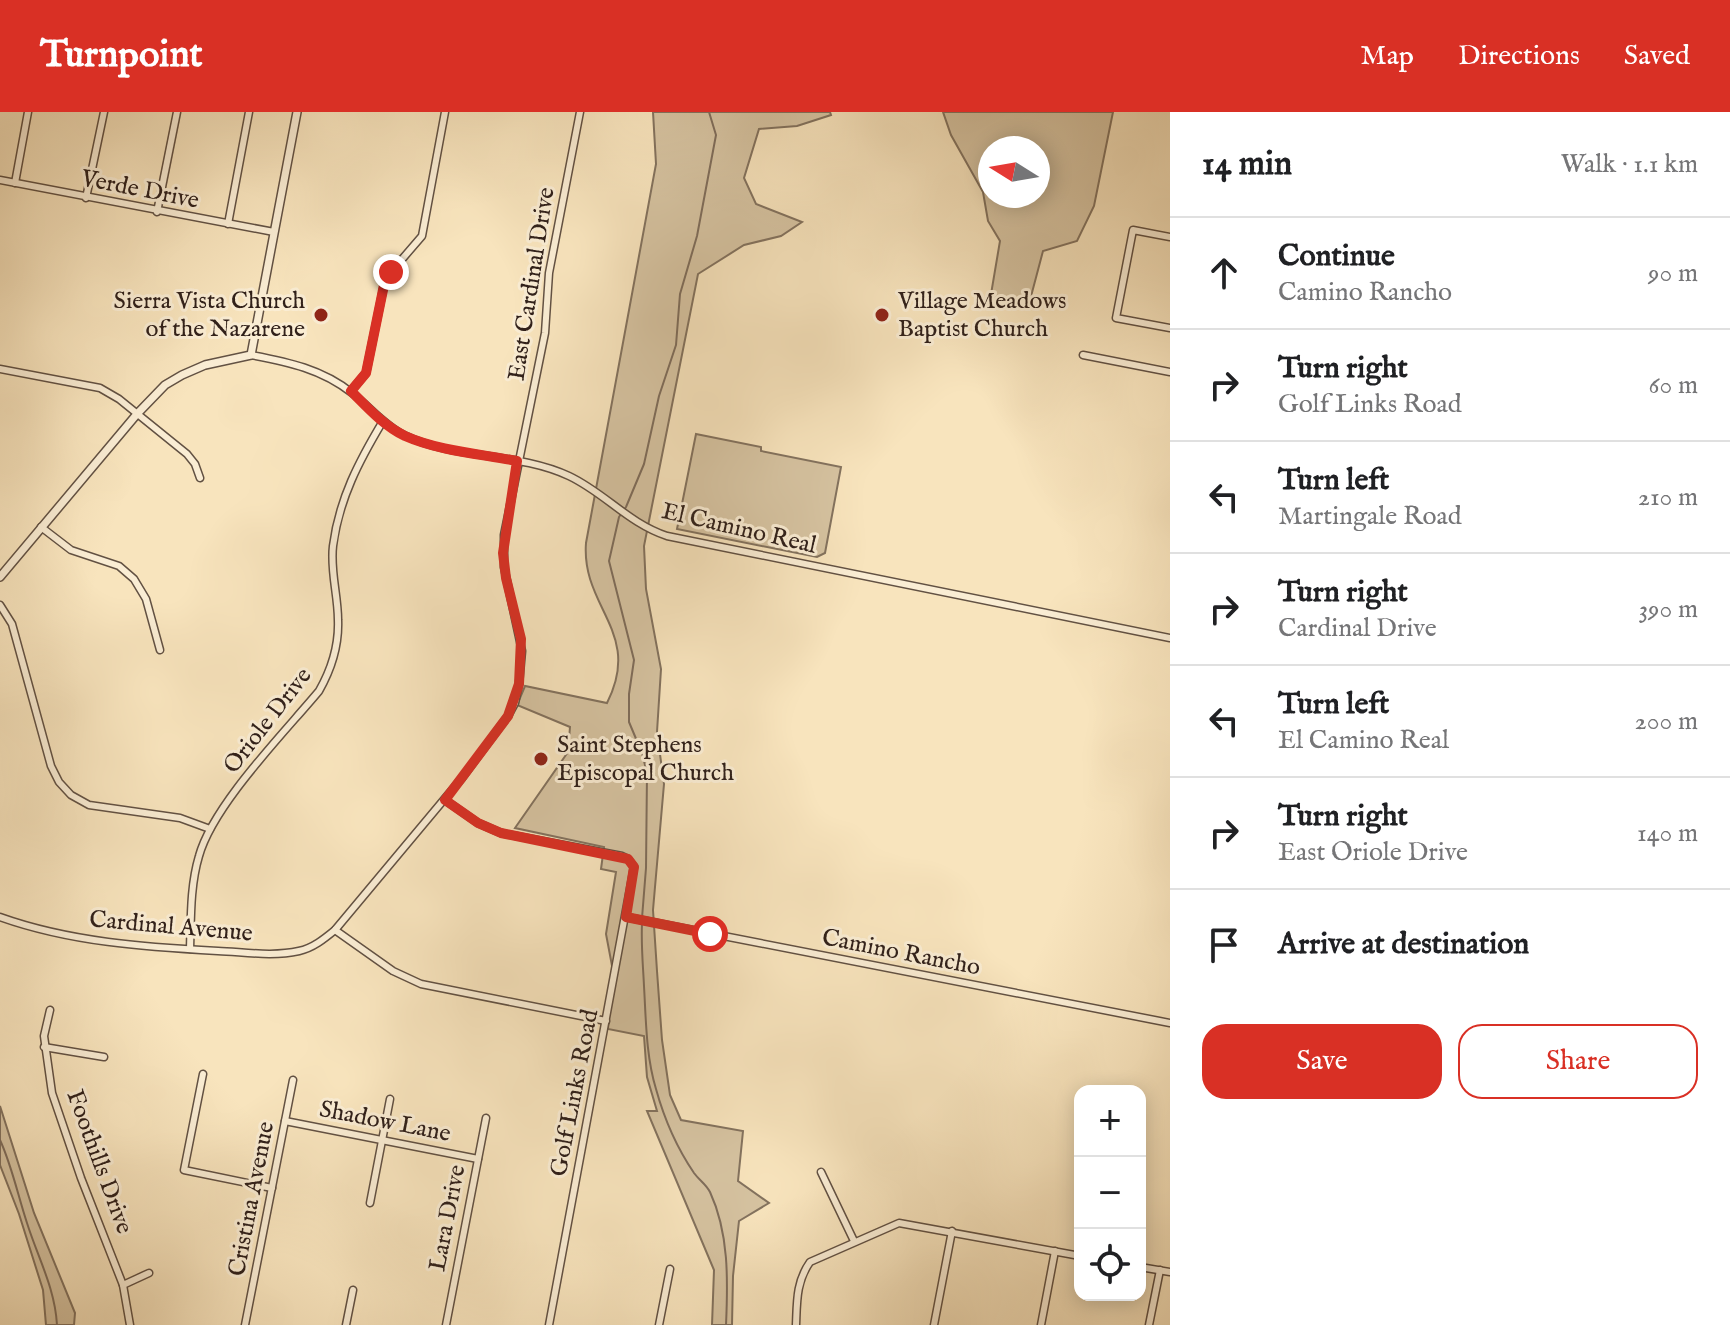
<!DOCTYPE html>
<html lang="en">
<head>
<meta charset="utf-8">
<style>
  body { margin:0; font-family:"IM FELL English",serif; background:#f2f2f2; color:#202124 }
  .controls { position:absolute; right:24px; bottom:24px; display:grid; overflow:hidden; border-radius:16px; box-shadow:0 4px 20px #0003 }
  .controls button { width:72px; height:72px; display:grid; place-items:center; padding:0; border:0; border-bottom:2px solid #e0e0e0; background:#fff; color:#202124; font:40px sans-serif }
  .compass { position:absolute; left:978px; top:24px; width:72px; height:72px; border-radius:50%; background:#fff; box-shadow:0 4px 20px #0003; rotate:281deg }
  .stop { position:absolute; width:24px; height:24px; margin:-18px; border:6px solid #d93025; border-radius:50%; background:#fff }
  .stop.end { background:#d93025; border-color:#fff; box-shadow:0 2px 8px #0008 }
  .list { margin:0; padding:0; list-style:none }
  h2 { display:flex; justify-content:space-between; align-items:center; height:104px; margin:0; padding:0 32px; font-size:34px }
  h2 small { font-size:26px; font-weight:400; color:#757577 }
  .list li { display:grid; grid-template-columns:52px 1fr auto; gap:24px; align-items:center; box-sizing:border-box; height:112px; padding:0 32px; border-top:2px solid #e0e0e0 }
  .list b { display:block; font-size:30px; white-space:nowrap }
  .list p { margin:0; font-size:26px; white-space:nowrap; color:#757577 }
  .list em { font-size:26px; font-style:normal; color:#757577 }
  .actions { display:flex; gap:16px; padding:24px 32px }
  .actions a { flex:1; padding:18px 0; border:2px solid #d93025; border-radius:24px; text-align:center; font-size:28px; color:#d93025 }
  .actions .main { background:#d93025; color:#fff }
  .icon { flex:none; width:44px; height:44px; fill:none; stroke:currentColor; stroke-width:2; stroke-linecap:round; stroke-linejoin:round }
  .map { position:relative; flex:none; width:1170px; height:1213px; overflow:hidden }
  header { display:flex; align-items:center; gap:48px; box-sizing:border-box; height:112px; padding:0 40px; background:#d93025; color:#fff }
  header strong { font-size:38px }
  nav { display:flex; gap:44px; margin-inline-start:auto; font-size:28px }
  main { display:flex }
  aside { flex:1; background:#fff }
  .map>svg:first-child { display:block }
  .grass { fill:#d6c3a1; stroke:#83725e; stroke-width:2; fill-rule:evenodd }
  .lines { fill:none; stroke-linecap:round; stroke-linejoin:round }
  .stream { stroke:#7f6d5b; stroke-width:2 }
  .minor-casing { stroke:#625143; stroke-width:9 }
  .tertiary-casing { stroke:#625143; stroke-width:10 }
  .minor { stroke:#faedd4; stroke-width:6 }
  .tertiary { stroke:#faedd4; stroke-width:7 }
  .route { stroke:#d93025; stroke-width:10 }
  .poi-dot { fill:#8f2418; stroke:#faedd4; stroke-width:3 }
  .labels { text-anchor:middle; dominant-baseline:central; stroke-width:6; stroke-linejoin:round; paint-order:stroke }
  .street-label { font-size:24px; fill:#30201a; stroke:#faedd4 }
  .poi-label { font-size:24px; fill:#30201a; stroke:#faedd4; text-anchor:start }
</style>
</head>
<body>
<header>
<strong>Turnpoint</strong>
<nav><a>Map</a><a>Directions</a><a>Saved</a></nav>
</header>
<main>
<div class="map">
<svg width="1170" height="1213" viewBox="0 0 1170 1213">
  <rect width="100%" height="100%" fill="#f8e4bd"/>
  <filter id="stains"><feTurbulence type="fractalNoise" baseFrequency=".0025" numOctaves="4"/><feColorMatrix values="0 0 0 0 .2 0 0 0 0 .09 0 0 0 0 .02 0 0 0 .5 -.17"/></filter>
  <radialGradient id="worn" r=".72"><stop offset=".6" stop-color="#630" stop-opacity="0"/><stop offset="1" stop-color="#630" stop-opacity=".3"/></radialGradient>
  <g class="grass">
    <path d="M653,0H830L831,3L797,14L759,17L744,66L756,92L802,110L781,124L744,133L698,162L644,434L646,477L661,557L657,620L664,672L653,798L657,859L662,928L670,983L681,1008L743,1019L738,1069L769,1091L739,1109L733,1164L732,1213H712L714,1158L647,999H657L647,965L644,924L608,917L613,859L606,822L616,760L601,757L604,735L515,716L568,640L570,615L517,593L525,574L607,591C643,520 581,496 586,431L656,52Z"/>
    <path d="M943,0H1113L1094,94L1077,129L1043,139L1029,192L990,188L1000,129L988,109L983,80L951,23ZM1038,36V84H990V36Z"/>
    <polygon points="696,322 761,335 761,339 841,355 825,441 817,445 677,417"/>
    <polygon points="0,994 34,1101 75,1201 74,1213 46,1213 43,1178 19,1102 0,1053"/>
  </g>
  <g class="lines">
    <g class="stream">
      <polyline points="642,806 646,756 647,661 642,641 629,610 629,582 634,548 609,449 619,405 626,395 644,352 659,284 676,233 680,182 697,124 716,23 709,0"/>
      <path d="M642,812C641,833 643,853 644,874C646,908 646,944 656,977C664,1006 677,1036 694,1061C699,1068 706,1072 710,1080C729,1121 728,1168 726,1213"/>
      <path d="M0,1028C12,1054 18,1084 27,1111C38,1146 55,1176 57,1213"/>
    </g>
    <g class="minor-casing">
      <g id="minor">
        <polyline points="0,68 274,120"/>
        <polyline points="15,71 28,0"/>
        <polyline points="86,86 104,0"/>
        <polyline points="157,100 177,0"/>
        <polyline points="228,112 249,0"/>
        <polyline points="1170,125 1133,118 1116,206 1170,216"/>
        <path d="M251,243C288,250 322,257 352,281C370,295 384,313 404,323C455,348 518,340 569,364C605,381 628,411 667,424L1170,526"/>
        <polyline points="1083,243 1170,260"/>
        <polyline points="0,257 100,276 119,287 187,342 195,352 200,366"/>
        <polyline points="351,279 366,261 384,173 391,160 422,124 445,0"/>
        <polyline points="41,415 71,438 119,454 134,467 146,487 160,538"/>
        <polyline points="0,493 12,512 51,654 59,670 71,683 89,693 180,706 210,717"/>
        <polyline points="445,688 478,711 501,721 622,744 628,747 634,755 549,1213"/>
        <path d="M0,805C70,830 145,835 218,839C244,840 273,845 299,839C313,836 324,827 335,818L462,666L508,604L515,591L519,572L522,539L504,455V423L545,221L549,161L580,0"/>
        <polyline points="626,805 1170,911"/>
        <polyline points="335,818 393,859 421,872 606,909"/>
        <path d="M190,837C191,807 190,774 199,744C213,693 284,621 319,579C331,558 339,533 338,508C338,483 330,459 333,434C339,387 359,349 383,309"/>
        <polyline points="50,898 44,924 52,981 81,1066 123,1173 130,1213"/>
        <polyline points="44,935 104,945"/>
        <polyline points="203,962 184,1058 272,1076"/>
        <polyline points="285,1009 478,1047"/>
        <polyline points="821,1060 854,1129"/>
        <polyline points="370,1091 390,987"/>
        <polyline points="1140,1155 1170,1160"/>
        <polyline points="123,1173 149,1161"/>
        <polyline points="245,1213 293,968"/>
        <polyline points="346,1213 353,1178"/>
        <polyline points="446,1213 486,1006"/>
        <polyline points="659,1213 670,1157"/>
        <path d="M796,1213C797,1190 796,1170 810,1150L899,1111L1080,1144"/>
        <polyline points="934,1213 952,1119"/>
        <polyline points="1041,1213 1055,1139"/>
        <polyline points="1149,1213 1160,1158"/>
      </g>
    </g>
    <g class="tertiary-casing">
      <polyline id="tertiary" points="0,465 137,302 165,273 182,263 205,253 251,243 297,0"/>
    </g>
    <use href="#minor" class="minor"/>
    <use href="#tertiary" class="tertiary"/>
  </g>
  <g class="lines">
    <path class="route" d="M391,160L384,173L366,261L351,279C367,295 384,314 405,324C439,339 481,342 517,349L503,441L506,466L521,527L519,572L508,604L445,688L478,711L501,721L628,747L634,755L626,805L710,822"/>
  </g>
  <g class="poi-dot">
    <circle cx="321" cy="203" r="8"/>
    <circle cx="882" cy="203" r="8"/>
    <circle cx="541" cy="647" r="8"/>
  </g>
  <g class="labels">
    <g class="street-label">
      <text transform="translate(140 78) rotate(11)">Verde Drive</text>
      <text transform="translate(532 172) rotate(-81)">East Cardinal Drive</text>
      <text transform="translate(739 417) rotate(13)">El Camino Real</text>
      <text transform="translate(268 609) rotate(-52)">Oriole Drive</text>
      <text transform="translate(171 815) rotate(5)">Cardinal Avenue</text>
      <text transform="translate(901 841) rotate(11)">Camino Rancho</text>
      <text transform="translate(575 981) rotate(-79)">Golf Links Road</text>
      <text transform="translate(385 1010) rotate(11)">Shadow Lane</text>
      <text transform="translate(99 1050) rotate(70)">Foothills Drive</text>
      <text transform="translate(252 1087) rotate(-79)">Cristina Avenue</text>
      <text transform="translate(448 1106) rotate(-79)">Lara Drive</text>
    </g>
    <g class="poi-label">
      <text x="305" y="189" text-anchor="end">Sierra Vista Church<tspan x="305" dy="28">of the Nazarene</tspan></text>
      <text x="898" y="189">Village Meadows<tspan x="898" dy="28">Baptist Church</tspan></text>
      <text x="557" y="633">Saint Stephens<tspan x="557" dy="28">Episcopal Church</tspan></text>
    </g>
  </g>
  <rect width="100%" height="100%" filter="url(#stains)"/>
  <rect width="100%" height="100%" fill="url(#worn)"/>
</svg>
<div class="controls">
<button>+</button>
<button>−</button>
<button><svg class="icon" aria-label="locate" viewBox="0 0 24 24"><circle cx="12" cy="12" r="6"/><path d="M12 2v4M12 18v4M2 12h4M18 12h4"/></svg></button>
</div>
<svg class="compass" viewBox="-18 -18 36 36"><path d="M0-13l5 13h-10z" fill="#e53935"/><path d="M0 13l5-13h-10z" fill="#757577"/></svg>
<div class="stop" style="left:710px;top:822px"></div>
<div class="stop end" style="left:391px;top:160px"></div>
</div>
<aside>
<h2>14 min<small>Walk · 1.1 km</small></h2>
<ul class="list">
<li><svg class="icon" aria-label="ahead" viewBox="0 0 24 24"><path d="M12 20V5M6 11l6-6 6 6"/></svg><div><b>Continue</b><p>Camino Rancho</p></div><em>90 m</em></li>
<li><svg class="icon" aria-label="right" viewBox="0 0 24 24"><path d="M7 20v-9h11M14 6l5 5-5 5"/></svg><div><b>Turn right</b><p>Golf Links Road</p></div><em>60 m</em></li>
<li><svg class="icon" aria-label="left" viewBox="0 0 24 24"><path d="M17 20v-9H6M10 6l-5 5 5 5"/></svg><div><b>Turn left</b><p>Martingale Road</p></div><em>210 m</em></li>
<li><svg class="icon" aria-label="right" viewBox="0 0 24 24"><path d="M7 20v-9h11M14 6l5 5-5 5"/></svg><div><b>Turn right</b><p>Cardinal Drive</p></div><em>390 m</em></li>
<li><svg class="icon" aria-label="left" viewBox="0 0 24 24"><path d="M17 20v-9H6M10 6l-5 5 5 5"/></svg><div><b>Turn left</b><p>El Camino Real</p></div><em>200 m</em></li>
<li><svg class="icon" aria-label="right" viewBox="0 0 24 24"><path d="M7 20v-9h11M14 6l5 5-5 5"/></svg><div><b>Turn right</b><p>East Oriole Drive</p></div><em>140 m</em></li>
<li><svg class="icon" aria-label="arrive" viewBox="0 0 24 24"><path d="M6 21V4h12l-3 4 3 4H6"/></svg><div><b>Arrive at destination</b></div></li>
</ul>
<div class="actions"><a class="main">Save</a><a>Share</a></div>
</aside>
</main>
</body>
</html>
